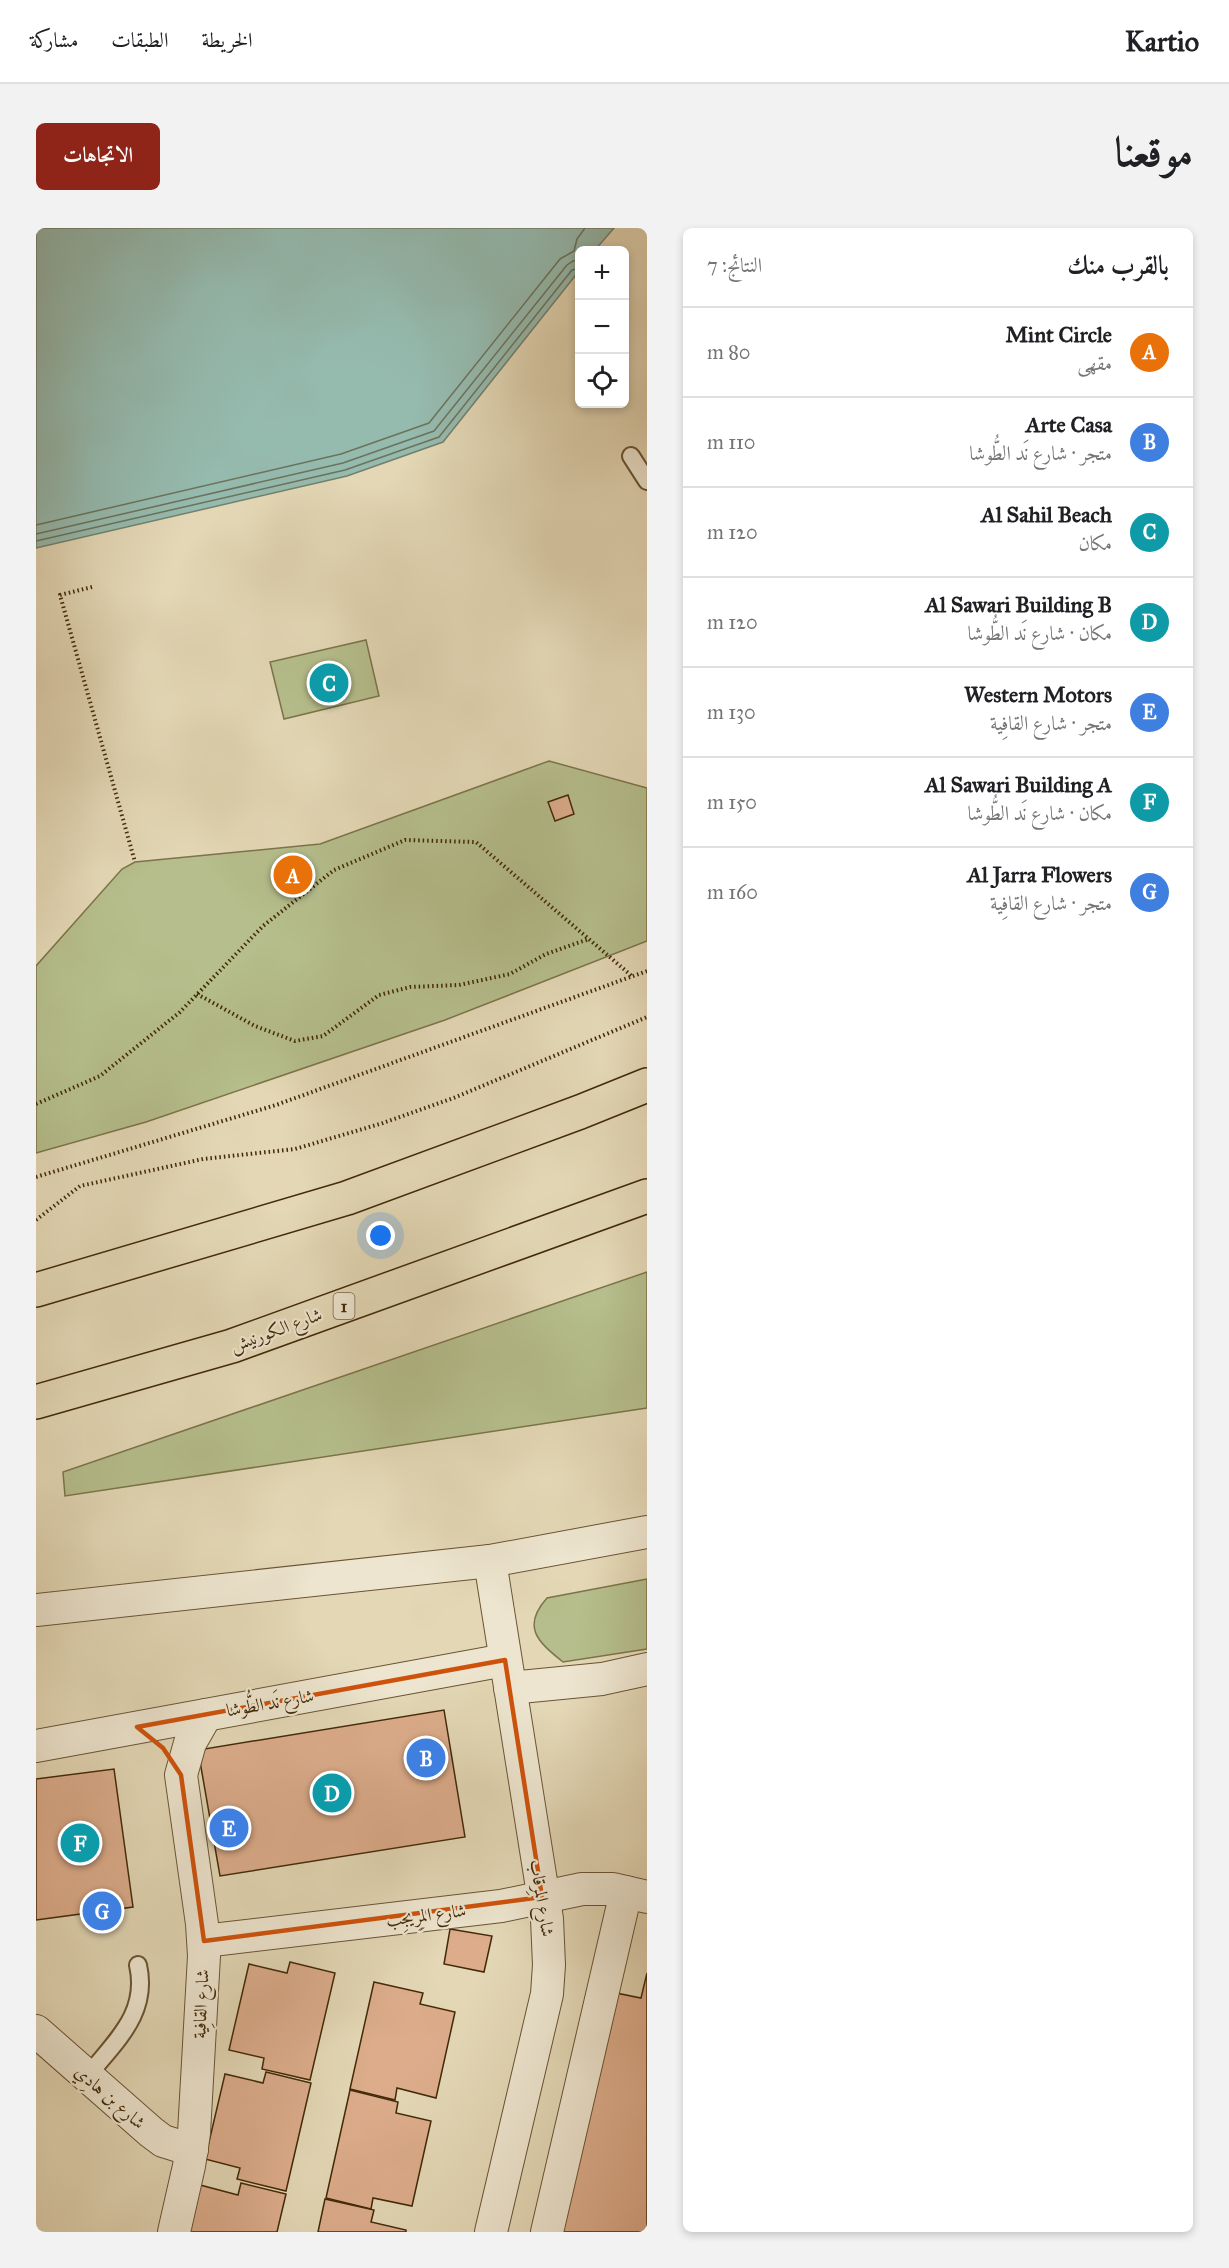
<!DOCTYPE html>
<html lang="ar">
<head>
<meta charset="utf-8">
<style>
  body { margin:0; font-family:"IM FELL Great Primer",Amiri,serif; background:#f2f2f2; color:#202124; direction:rtl }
  .controls { position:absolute; right:18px; top:18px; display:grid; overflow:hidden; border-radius:9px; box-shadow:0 3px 9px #0003 }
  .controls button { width:54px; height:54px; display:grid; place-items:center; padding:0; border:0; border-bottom:2px solid #e0e0e0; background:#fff; color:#202124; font:30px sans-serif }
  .you { position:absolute; left:345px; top:1008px; width:21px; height:21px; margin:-15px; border:4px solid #fff; border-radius:50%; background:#1a73e8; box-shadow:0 0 0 9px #1a73e833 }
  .badge { display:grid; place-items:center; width:39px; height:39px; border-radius:50%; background:#8f2418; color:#fff; font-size:20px; font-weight:700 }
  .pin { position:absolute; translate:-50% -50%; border:3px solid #fff; box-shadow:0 2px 6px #0006 }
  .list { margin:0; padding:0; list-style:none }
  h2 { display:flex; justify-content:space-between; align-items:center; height:78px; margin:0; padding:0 24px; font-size:26px }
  h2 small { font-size:20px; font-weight:400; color:#757577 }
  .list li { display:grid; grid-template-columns:39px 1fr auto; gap:18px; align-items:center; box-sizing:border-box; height:90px; padding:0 24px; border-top:2px solid #e0e0e0 }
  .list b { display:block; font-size:22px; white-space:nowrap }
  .list p { margin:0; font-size:20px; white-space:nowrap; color:#757577 }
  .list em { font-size:20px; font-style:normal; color:#757577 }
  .icon { flex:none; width:33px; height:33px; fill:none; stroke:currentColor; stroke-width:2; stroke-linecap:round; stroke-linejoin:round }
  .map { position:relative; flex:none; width:611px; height:2004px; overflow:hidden; direction:ltr; border-radius:9px }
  header { display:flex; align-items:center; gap:36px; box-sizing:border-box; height:84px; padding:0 30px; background:#fff; border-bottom:2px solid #e0e0e0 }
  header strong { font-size:28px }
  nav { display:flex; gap:33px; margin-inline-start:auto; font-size:21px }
  .intro { display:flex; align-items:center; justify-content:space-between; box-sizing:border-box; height:144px; padding:0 36px }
  h1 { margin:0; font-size:42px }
  .button { padding:15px 27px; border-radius:9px; background:#8f2418; color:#fff; font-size:21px; font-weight:700 }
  main { display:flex; gap:36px; padding:0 36px }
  aside { flex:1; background:#fff; border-radius:9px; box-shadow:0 3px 9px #0003 }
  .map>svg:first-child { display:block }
  .green { fill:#b5be8c; stroke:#7c744a; stroke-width:1.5 }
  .water { fill:#95baae; stroke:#74806c; stroke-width:1.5 }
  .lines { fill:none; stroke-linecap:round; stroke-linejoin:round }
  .shore { stroke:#6c725b; stroke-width:1.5 }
  .building { fill:#dcac8b; stroke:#422908; stroke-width:1.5 }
  .service-casing { stroke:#6a5433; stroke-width:20 }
  .minor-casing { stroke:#6a5433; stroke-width:34 }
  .trunk-casing { stroke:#422908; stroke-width:36 }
  .path { stroke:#422908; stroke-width:4; stroke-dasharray:1.5 3; stroke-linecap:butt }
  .service { stroke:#ede5cf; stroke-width:16 }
  .minor { stroke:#ede5cf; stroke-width:32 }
  .trunk { stroke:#e3d7b5; stroke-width:33 }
  .marked { fill:none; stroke:#cf520b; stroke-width:4.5; stroke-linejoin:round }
  .labels { text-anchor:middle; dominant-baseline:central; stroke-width:4.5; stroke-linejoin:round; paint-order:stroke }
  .shield { fill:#ede5cf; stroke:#756144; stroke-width:1.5 }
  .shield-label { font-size:16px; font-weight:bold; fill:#422908 }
  .street-label { font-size:18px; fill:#422908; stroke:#ede5cf }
</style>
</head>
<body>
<header>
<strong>Kartio</strong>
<nav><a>الخريطة</a><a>الطبقات</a><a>مشاركة</a></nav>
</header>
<div class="intro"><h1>موقعنا</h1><a class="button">الاتجاهات</a></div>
<main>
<aside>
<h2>بالقرب منك<small>النتائج: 7</small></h2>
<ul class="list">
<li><span class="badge" style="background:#e8710a">A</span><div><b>Mint Circle</b><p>مقهى</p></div><em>80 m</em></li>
<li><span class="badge" style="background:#3f7fe0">B</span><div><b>Arte Casa</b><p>متجر · شارع نَد الطُّوشا</p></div><em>110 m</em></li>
<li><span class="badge" style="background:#0f9aa8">C</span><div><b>Al Sahil Beach</b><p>مكان</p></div><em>120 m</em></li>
<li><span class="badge" style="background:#0f9aa8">D</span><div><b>Al Sawari Building B</b><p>مكان · شارع نَد الطُّوشا</p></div><em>120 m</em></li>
<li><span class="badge" style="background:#3f7fe0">E</span><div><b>Western Motors</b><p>متجر · شارع القافِية</p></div><em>130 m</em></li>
<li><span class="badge" style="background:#0f9aa8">F</span><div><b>Al Sawari Building A</b><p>مكان · شارع نَد الطُّوشا</p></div><em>150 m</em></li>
<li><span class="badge" style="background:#3f7fe0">G</span><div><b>Al Jarra Flowers</b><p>متجر · شارع القافِية</p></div><em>160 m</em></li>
</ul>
</aside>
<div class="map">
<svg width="611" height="2004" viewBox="0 0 611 2004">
  <rect width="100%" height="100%" fill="#e3d7b5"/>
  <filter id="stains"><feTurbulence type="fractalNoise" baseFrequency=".00333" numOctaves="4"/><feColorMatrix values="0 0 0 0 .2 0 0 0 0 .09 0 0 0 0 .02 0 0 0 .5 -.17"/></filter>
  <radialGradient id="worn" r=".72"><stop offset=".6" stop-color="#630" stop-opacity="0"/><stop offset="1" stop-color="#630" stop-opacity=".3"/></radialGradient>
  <g class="green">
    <polygon points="330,412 343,468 248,491 234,434"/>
    <polygon points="513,533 611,560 611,713 409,792 110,894 0,925 0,738 86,641 99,634 284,616"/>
    <polygon points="611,1044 611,1180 29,1268 27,1244"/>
    <path d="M611,1351V1421L527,1434C502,1414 485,1399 511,1370Z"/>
  </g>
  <polygon class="water" points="0,0 578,0 559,22 544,22 543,43 407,214 311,248 0,320"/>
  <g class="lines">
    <g class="shore">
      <polyline points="0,297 305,226 393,195 524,31 538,23 541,11 549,0"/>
      <polyline points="0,306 307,235 398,203 531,37 537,33 544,32"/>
      <polyline points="0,313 309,242 403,209 536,42 544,40"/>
    </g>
  </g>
  <g class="building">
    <polygon points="532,567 538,586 519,593 512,574"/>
    <polygon points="261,635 270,649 254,659 245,644"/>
    <polygon points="408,1482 429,1609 184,1648 162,1522"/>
    <polygon points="78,1541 97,1679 0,1692 0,1551"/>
    <polygon points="414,1701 456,1708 448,1744 408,1736"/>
    <polygon points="254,1734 299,1745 274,1852 226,1841 228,1830 193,1822 213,1736 251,1745"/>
    <polygon points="611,1745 611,2004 524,2004 580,1765 605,1770"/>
    <polygon points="338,1754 387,1765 384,1776 419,1784 400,1870 361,1860 359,1872 314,1861"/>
    <polygon points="230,1844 275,1855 250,1963 201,1951 204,1940 169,1931 189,1846 227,1855"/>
    <polygon points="314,1862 362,1874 360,1885 395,1893 376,1978 337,1970 335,1981 290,1970"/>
    <polygon points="205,1955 250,1966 241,2004 153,2004 164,1957 202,1967"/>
    <polygon points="289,1971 338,1982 335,1994 370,2002 370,2004 282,2004"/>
  </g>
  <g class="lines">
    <g class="service-casing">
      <g id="service">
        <polyline points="595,228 611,253"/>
        <path d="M51,1849C79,1813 113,1786 102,1737"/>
      </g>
    </g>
    <g class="minor-casing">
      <g id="minor">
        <polyline points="454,1333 511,1691 513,1737 511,1766 455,2004"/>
        <polyline points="0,1382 454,1333 611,1304"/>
        <polyline points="474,1460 566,1451 611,1441"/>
        <polyline points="0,1518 469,1432"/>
        <polyline points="168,1713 465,1678 546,1661 577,1661 611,1669"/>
        <polyline points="0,1803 115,1904 127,1913 156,1922"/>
        <polyline points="138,2004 153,1938 158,1905 168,1728 166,1696 145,1547 154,1515 170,1487"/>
        <polyline points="511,2004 590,1664"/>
      </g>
    </g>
    <g class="trunk-casing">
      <g id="trunk">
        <polyline points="0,1062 311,970 544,884 611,857"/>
        <polyline points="0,1174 196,1118 611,968"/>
      </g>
    </g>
    <g class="path">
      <polyline points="56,359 24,367 99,634"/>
      <polyline points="161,766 219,798 259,813 287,808 343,767 374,759 423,757 474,746 510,726 553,711"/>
      <polyline points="0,876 64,848 144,784 227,698 298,642 369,612 440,614 597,749"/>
      <polyline points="0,949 240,877 611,743"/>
      <polyline points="0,992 44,958 167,931 259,921 347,895 420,869 611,789"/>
    </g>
    <use href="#service" class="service"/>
    <use href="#minor" class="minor"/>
    <use href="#trunk" class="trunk"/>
  </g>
  <path class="marked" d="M469,1432L506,1669L168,1713L145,1547L127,1520L101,1499Z"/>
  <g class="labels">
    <rect class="shield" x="297.5" y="1065" width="21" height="26" rx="4.5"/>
    <g class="shield-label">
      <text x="308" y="1078">1</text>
    </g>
    <g class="street-label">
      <text transform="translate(240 1102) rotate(-20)">شارع الكورنيش</text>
      <text transform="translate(234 1475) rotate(-10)">شارع نَد الطُّوشا</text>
      <text transform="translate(506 1670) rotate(81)">شارع المِرقاب</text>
      <text transform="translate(390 1687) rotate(-7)">شارع المِرِيجِب</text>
      <text transform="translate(165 1776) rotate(-87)">شارع القافِية</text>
      <text transform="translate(74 1869) rotate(41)">شارع بن هادِي</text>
    </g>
  </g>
  <rect width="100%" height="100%" filter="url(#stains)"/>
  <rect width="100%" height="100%" fill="url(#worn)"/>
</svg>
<div class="controls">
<button>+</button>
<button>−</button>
<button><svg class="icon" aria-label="locate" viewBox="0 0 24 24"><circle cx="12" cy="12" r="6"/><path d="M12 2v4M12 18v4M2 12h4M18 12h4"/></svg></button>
</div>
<div class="you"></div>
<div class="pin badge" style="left:257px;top:647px;background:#e8710a">A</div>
<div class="pin badge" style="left:390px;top:1530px;background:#3f7fe0">B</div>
<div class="pin badge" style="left:293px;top:455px;background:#0f9aa8">C</div>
<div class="pin badge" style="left:296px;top:1565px;background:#0f9aa8">D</div>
<div class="pin badge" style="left:193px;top:1600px;background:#3f7fe0">E</div>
<div class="pin badge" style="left:44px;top:1615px;background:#0f9aa8">F</div>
<div class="pin badge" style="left:66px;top:1683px;background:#3f7fe0">G</div>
</div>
</main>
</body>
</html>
